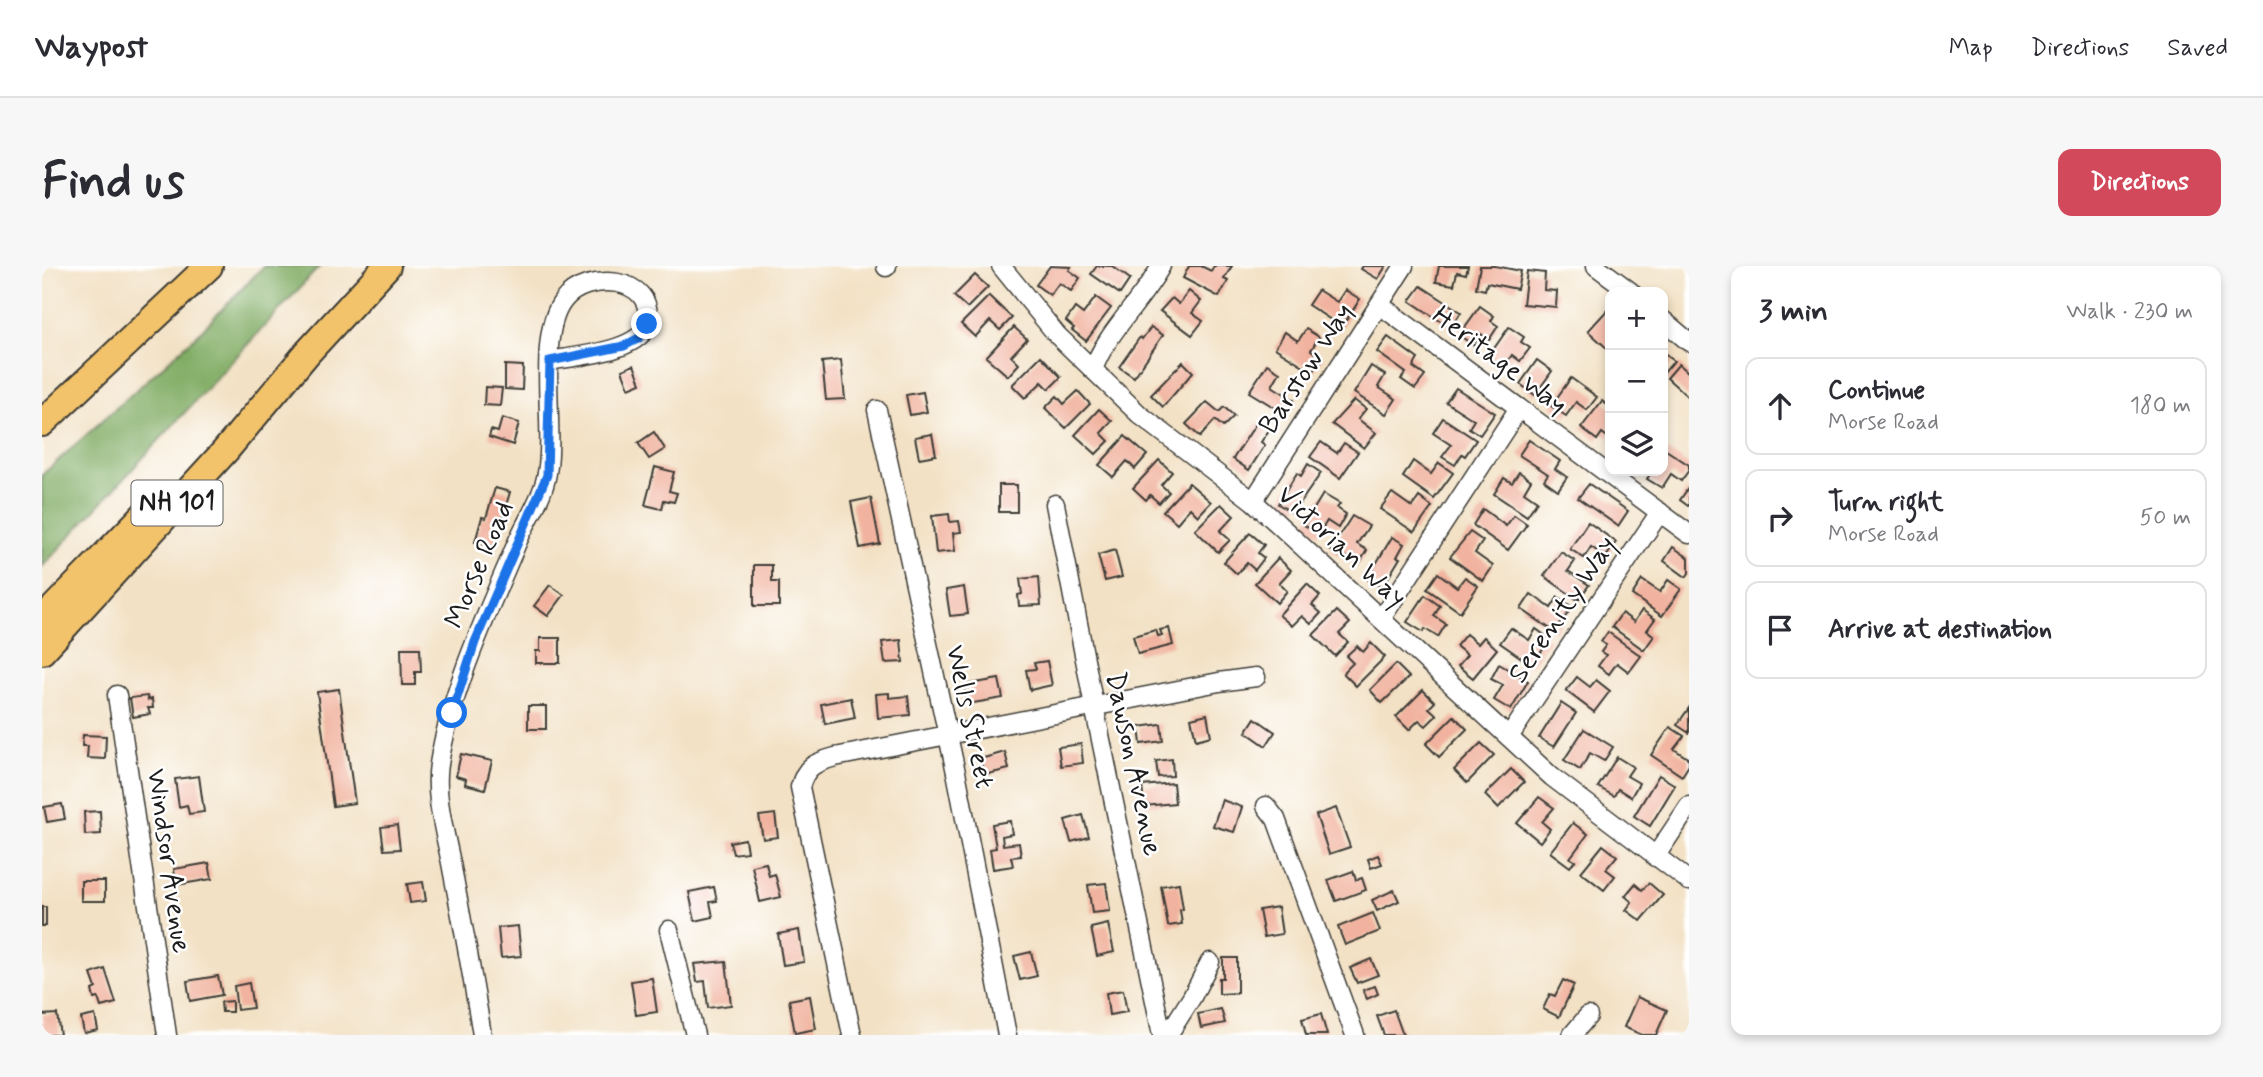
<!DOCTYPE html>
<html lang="en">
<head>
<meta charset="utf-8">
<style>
  body { margin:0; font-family:Mynerve,sans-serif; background:#f7f7f7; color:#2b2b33 }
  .controls { position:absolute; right:21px; top:21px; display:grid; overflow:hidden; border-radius:14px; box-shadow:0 4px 10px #0003 }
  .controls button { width:63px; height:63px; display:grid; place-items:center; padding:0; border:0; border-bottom:2px solid #e1e1e2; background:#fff; color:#2b2b33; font:35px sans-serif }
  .stop { position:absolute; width:21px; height:21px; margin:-16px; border:5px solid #1a73e8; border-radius:50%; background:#fff }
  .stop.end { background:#1a73e8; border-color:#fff; box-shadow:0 2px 7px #0008 }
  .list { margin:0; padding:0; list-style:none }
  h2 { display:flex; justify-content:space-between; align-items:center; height:91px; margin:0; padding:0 28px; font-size:30px }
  h2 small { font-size:23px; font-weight:400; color:#7c7c81 }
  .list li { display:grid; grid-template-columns:46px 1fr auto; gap:21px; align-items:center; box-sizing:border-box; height:98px; margin:0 14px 14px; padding:0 14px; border:2px solid #e1e1e2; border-radius:14px }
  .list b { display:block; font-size:26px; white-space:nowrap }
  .list p { margin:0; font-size:23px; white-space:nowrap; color:#7c7c81 }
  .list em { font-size:23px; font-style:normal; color:#7c7c81 }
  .icon { flex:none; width:38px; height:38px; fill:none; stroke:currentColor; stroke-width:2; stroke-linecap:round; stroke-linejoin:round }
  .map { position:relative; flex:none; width:1647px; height:769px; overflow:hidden; border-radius:14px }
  header { display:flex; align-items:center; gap:42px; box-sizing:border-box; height:98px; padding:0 35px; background:#fff; border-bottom:2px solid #e1e1e2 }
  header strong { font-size:33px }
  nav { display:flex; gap:38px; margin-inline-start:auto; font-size:24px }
  .intro { display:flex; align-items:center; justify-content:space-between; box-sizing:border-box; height:168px; padding:0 42px }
  h1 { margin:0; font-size:49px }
  .button { padding:18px 32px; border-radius:14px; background:#d1495b; color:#fff; font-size:24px; font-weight:700 }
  main { display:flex; gap:42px; padding:0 42px }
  aside { flex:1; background:#fff; border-radius:14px; box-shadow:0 4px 10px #0003 }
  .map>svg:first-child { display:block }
  .forest { fill:#80ac63; stroke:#4e6440; stroke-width:2 }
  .building { fill:#f1b39f }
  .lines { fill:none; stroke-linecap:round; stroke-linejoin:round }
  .minor-casing { stroke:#3c3a35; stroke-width:21 }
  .highway-casing { stroke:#3c3a35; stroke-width:30 }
  .minor { stroke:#fff; stroke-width:18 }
  .highway { stroke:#f2c36a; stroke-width:26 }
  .route { stroke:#1a73e8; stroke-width:9 }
  .labels { text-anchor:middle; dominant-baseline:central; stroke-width:5; stroke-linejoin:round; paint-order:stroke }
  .shield { fill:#fff; stroke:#606060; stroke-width:2 }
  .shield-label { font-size:26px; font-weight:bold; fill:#1c1c1c }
  .street-label { font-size:28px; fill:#1c1c1c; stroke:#fff }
</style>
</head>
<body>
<header>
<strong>Waypost</strong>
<nav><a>Map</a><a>Directions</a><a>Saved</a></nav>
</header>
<div class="intro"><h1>Find us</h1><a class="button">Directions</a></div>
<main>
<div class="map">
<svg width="1647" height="769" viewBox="0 0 1647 769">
  <rect width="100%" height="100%" fill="#fff"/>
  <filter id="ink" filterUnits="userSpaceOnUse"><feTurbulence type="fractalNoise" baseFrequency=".0143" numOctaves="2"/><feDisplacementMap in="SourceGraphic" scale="14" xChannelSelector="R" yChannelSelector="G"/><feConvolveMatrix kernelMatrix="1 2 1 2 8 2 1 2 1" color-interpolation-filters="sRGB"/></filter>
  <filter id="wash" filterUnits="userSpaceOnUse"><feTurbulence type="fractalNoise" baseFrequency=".00686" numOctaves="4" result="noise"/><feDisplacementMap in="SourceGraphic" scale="28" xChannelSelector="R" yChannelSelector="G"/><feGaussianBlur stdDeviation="1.57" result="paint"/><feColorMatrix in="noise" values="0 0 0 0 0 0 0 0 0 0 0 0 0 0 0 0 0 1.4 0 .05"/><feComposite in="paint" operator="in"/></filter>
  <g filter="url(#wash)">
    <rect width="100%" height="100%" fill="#f2e1c4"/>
    <polygon class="forest" points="222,0 278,0 0,301 0,209 154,70"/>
    <g id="blocks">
      <g class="building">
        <polygon points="1008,0 1029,1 1027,4 1038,12 1029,25 1017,17 1008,29 994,19"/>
        <polygon points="1055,0 1070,0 1088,13 1078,28 1049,8"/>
        <polygon points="1147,0 1159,0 1169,5 1172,0 1190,0 1182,13 1186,15 1177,31 1141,12"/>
        <polygon points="1321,0 1344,0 1336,13 1319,3"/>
        <polygon points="1397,0 1426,0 1424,8 1415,6 1412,19 1394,16"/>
        <polygon points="1438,0 1453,0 1479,5 1475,23 1445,17 1443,24 1434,22"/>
        <polygon points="1485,5 1503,7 1502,24 1515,25 1514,41 1481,38"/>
        <polygon points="933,9 946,21 925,42 912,30"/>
        <polygon points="1379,20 1419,46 1409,62 1368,35"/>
        <polygon points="1276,24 1295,36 1303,24 1318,33 1300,61 1266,39"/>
        <polygon points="1147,25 1159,35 1150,47 1161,55 1150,69 1118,45 1130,32 1137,38"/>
        <polygon points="947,30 970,52 958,64 948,55 933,71 919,58"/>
        <polygon points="1054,31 1069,42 1044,75 1030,64 1032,62 1024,55 1033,42 1041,48"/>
        <polygon points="1438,40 1452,50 1449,55 1456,60 1447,74 1439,68 1431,79 1417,69"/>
        <polygon points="1568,41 1568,85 1546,65"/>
        <polygon points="972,61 985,73 969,90 977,98 966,110 944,91"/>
        <polygon points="1109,61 1121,69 1092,111 1077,101 1098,71 1100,73"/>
        <polygon points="1467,61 1482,71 1479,76 1488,82 1478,95 1470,89 1461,102 1446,91"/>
        <polygon points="1264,63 1277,71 1269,84 1281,92 1271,106 1233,82 1243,66 1256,75"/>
        <polygon points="1346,71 1376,93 1371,101 1383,110 1373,123 1359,113 1364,107 1335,86"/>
        <polygon points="1621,86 1632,95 1621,108"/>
        <polygon points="999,90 1019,111 1007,123 1000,116 983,132 970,119"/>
        <polygon points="799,94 803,133 784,134 780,96"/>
        <polygon points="1495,94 1510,105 1493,129 1478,118"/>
        <polygon points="1141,96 1151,106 1121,141 1109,129"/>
        <polygon points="1225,98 1238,106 1230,120 1252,134 1243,148 1207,126"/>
        <polygon points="1637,98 1647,107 1647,132 1625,112"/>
        <polygon points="463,99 481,100 480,124 463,123"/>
        <polygon points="592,99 599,117 587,122 580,104"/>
        <polygon points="1329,100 1343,109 1336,121 1354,133 1344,148 1312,127"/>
        <polygon points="1529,112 1555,131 1545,144 1534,136 1524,150 1509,140"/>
        <polygon points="443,121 460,122 458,140 442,139"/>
        <polygon points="1414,122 1453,147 1438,169 1427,162 1432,154 1404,136"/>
        <polygon points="1036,125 1048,138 1024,162 1003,142 1015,130 1022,138"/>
        <polygon points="881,126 885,146 868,149 864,129"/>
        <polygon points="1312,134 1324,143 1316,153 1334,167 1322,182 1290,158"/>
        <polygon points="1560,135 1568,141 1568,173 1560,167 1555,174 1539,162"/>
        <polygon points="1165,136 1177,146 1182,141 1192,150 1181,161 1173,154 1158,171 1144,158"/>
        <polygon points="1057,143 1070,155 1059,167 1067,175 1054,188 1033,169"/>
        <polygon points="460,152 477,157 471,179 447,171 449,164 456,166"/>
        <polygon points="1401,152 1434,174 1423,190 1420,188 1413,199 1400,191 1409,179 1391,167"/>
        <polygon points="1215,156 1227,164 1219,176 1223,179 1207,204 1191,193"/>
        <polygon points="612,166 623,183 607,193 596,177"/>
        <polygon points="890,168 894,189 877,192 873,171"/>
        <polygon points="1083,170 1105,189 1093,203 1085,195 1071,211 1057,199"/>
        <polygon points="1487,174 1518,195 1513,203 1525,211 1516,224 1502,214 1506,208 1477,189"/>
        <polygon points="1279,176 1295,187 1302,177 1316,186 1298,212 1268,191"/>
        <polygon points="1624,184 1647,199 1647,204 1639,215 1629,208 1620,222 1605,213 1610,205 1621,205 1621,189"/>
        <polygon points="1117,194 1130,206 1119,219 1127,226 1117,237 1108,229 1104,234 1091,222"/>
        <polygon points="1371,195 1389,208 1397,197 1411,207 1392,233 1361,211"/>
        <polygon points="1266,198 1279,207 1251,247 1236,238 1255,207 1259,210"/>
        <polygon points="613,201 632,206 627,225 635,227 632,236 622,234 620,243 603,239"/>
        <polygon points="1477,206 1489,214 1482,226 1495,235 1485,250 1452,228 1462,212 1470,217"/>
        <polygon points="1147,217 1169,236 1156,250 1148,242 1135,257 1121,245"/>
        <polygon points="1547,218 1586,245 1576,260 1536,232"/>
        <rect x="957" y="219" width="18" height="27"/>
        <polygon points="1647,221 1647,239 1646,240 1638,234"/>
        <polygon points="453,222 468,226 452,281 433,276 440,251 444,252"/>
        <polygon points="1350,227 1370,241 1377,231 1390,241 1372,266 1338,243"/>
        <polygon points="1281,228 1298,238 1295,242 1304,248 1296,262 1285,255 1277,268 1262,259"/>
        <polygon points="829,232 838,278 818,282 809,236"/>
        <polygon points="1179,238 1192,250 1178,265 1188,274 1176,286 1153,264"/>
        <polygon points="1441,243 1464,260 1472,249 1485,258 1466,284 1431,259"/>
        <polygon points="907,248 908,256 917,255 919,266 911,267 913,285 894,287 890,250"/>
        <polygon points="1310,250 1327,260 1315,278 1325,284 1317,298 1306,291 1304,294 1288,284"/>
        <polygon points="1546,256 1574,276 1564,291 1549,281 1542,292 1528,283"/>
        <polygon points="1428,266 1441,275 1433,287 1451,300 1441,315 1408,291"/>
        <polygon points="1208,267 1222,279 1216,287 1222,292 1213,304 1205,297 1195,308 1182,296"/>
        <polygon points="1350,271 1362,278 1355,291 1358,292 1340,322 1325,313"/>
        <polygon points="1631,281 1647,292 1647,307 1644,311 1622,295"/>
        <polygon points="1073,284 1080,311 1063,315 1056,289"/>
        <polygon points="1519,286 1533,295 1526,305 1547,319 1536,334 1502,310"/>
        <polygon points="1236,292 1249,304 1237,317 1245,325 1235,337 1213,317"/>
        <polygon points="712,299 730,299 730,316 737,316 737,340 712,340"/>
        <polygon points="1396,307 1415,321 1423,311 1436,320 1418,346 1385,323"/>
        <polygon points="997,311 999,339 977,340 976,329 980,328 978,313"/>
        <polygon points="1600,314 1618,326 1626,314 1639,323 1620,350 1590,329"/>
        <polygon points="1265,318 1278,330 1270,339 1279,347 1269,358 1260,350 1250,360 1237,349"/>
        <polygon points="508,319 522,329 506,350 492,340"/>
        <polygon points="922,321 926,348 908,350 904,324"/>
        <polygon points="1489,328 1509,342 1516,331 1530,341 1513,366 1479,343"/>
        <polygon points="1383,329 1398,340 1392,350 1404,358 1396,371 1383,363 1381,366 1365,356"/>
        <polygon points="1600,344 1613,353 1605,364 1612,370 1602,384 1570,361 1580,347 1592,356"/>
        <polygon points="1295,345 1308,357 1297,368 1306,376 1293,390 1271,369"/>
        <polygon points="1127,362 1131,379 1096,388 1091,370 1114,364 1116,370 1120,369 1118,364"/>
        <polygon points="1469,362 1487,374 1494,363 1508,373 1490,399 1458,377"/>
        <polygon points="1566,366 1599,390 1587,406 1575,397 1567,408 1556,400 1564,389 1559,386 1564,379 1559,376"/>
        <polygon points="1424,368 1436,378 1442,371 1455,383 1431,412 1416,400 1425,389 1414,380"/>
        <polygon points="498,372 518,372 518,397 494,397 494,385 498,385"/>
        <polygon points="859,374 861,396 843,397 840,376"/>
        <polygon points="1329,377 1343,391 1314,420 1301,407 1311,397 1304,390 1315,380 1321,386"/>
        <polygon points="359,382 378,382 379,406 373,406 373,419 360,419"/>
        <polygon points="1005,395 1010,419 988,424 984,404 994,403 992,397"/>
        <polygon points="1354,398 1367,411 1340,437 1328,424"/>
        <polygon points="1457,398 1486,415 1469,444 1452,434 1461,419 1449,413"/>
        <polygon points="1535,411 1548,421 1554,414 1568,425 1552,446 1524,425"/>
        <polygon points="957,413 961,432 925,438 922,419"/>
        <polygon points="297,423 313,537 291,540 275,426"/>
        <polygon points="1381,424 1393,436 1387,442 1395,449 1384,460 1377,454 1367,464 1354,451"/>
        <polygon points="847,427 847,432 866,430 868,449 836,452 834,428"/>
        <polygon points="105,430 106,434 110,433 111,442 106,442 108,448 91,451 88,432"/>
        <polygon points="809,432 813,452 783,458 779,438"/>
        <polygon points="1519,437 1534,447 1512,481 1497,472"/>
        <rect x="486" y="440" width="18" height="23"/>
        <polygon points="1647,442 1647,467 1635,459"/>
        <polygon points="1165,448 1169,470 1154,474 1149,452"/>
        <polygon points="1412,450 1425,463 1397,491 1384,478"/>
        <polygon points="1213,452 1233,466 1224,480 1204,466"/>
        <polygon points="1119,458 1121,475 1099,478 1097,461"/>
        <polygon points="1628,461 1642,470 1632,483 1647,493 1647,499 1640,510 1609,489"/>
        <polygon points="1542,463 1571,481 1562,495 1548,487 1538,504 1522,494"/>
        <polygon points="41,469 64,470 63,493 45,492 46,480 40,480"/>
        <polygon points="1439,477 1452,489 1425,517 1412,504"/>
        <polygon points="1039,478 1041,497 1019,500 1016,481"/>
        <polygon points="963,486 967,503 942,509 938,493"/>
        <polygon points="419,488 450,495 443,523 423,518 424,513 414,510"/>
        <polygon points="1575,491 1591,501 1585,510 1597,517 1589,531 1576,523 1572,530 1556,521"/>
        <polygon points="1130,493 1131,510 1116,511 1114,495"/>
        <polygon points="1469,503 1482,516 1456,542 1443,529"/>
        <polygon points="1617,509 1633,519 1608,560 1592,550"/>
        <polygon points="157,510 162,546 147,548 145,539 137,541 133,513"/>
        <polygon points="1131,517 1133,537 1102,540 1100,520"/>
        <polygon points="1497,531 1512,542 1500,556 1508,563 1498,576 1475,557"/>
        <polygon points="1180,534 1200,541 1192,566 1171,560"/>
        <polygon points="20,538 23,553 5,556 2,541"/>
        <polygon points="1294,542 1308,581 1287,588 1274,549"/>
        <polygon points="58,545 59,568 43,569 42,546"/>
        <polygon points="733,548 736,571 721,573 717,550"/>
        <polygon points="1041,549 1047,571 1029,576 1023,554"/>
        <polygon points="968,555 970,568 960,570 961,579 977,577 979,590 969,591 971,600 951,603 948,583 954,582 950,558"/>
        <polygon points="1531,557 1546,568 1528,592 1533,595 1528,601 1508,586"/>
        <polygon points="355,559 358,583 342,584 339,561"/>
        <polygon points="703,573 705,586 691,588 688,576"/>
        <polygon points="1561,579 1575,590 1564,603 1573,610 1562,624 1539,606"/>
        <polygon points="1336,589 1340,598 1329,602 1326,593"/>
        <polygon points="167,597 170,613 134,619 132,603"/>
        <polygon points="724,597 727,610 733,608 739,631 718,636 710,600"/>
        <polygon points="1311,605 1314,614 1320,612 1324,624 1294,635 1286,614"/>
        <rect x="39" y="615" width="24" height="20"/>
        <polygon points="381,616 384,635 368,637 365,618"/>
        <polygon points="1064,617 1068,645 1050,647 1046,619"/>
        <polygon points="1137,617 1141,643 1138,644 1140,658 1126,660 1119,620"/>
        <polygon points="1607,617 1621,629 1599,655 1584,644 1590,636 1583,630 1593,618 1600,624"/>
        <polygon points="672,621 675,635 668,636 671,651 653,655 647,626"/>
        <polygon points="1352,624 1357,635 1335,645 1330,634"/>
        <rect x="0" y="641" width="4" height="19"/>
        <polygon points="1236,641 1240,668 1222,671 1217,644"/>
        <polygon points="1331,647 1338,665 1303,679 1296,661"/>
        <polygon points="1066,658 1072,686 1055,690 1049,662"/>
        <polygon points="476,660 479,690 459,692 456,662"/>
        <polygon points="757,664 762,696 741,699 736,668"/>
        <polygon points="989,686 995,710 978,714 972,690"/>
        <polygon points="1181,692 1195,692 1195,727 1177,728 1177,712 1181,712"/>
        <polygon points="1329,693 1336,709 1315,717 1308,702"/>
        <polygon points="684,695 689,739 666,742 663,715 655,716 652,698"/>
        <polygon points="63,703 74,737 59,741 56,732 52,733 50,724 54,722 49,708"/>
        <polygon points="176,710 180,729 148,735 145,715"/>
        <polygon points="610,712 615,746 594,749 589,715"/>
        <polygon points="1521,714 1532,719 1517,751 1501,743 1508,728 1513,730"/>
        <polygon points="207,717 211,742 195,744 192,720"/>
        <polygon points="1333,720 1336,728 1325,733 1321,724"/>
        <polygon points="1081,724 1085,746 1067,749 1064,727"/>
        <polygon points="768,730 774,763 753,767 747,734"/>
        <polygon points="1595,731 1625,744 1614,769 1600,769 1582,761"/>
        <polygon points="190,735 190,746 180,746 179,736"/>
        <polygon points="1179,743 1183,757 1159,762 1156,748"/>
        <polygon points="1352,744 1361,769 1342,769 1335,750"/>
        <polygon points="15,748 18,769 0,769 0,749"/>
        <polygon points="1279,748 1285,769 1264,769 1260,753"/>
        <polygon points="53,749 56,764 42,767 39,752"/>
      </g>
    </g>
  </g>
  <g filter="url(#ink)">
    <use href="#blocks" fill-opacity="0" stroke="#3c3a35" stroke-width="2"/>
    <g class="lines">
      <g class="minor-casing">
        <g id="minor">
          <polyline points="959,0 1015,69 1098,149 1211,235 1510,511 1647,615"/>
          <polyline points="1554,0 1589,26"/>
          <polyline points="844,1 845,0"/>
          <polyline points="1338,39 1647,268"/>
          <polyline points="1621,54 1647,76"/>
          <path d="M1051,104C1063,68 1100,35 1119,0"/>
          <polyline points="835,144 915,511 965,769"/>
          <polyline points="1211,235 1362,0"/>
          <polyline points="1013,238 1052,440 1120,769"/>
          <polyline points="1339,353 1477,142"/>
          <polyline points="75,429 125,769"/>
          <polyline points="1467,471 1618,246"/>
          <polyline points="1224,540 1234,553 1313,769"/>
          <polyline points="1613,591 1647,540"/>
          <polyline points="627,664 653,769"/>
          <path d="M440,769C431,712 420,654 409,597C403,567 392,529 397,498C409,424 445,348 474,279C483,257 499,235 504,212C515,165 493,71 521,35C543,5 614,9 605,57C600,86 532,90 507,95"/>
          <path d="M810,769L758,521C764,500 772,497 793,491L1177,416L1214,411"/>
          <polyline points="1126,769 1150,731 1168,696"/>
          <polyline points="1530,769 1546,750"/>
        </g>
      </g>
      <g class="highway-casing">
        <g id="highway">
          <polyline points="0,157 167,0"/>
          <polyline points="0,354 106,245"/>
          <polyline points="0,385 184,184 266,86 345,0"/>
        </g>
      </g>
      <use href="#minor" class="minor"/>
      <use href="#highway" class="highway"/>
    </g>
  </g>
  <g class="lines" filter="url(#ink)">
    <polyline class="route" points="410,447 433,376 505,209 508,95 582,80 597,72 605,58"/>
  </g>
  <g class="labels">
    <rect class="shield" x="89.5" y="214.5" width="91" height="45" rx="5"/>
    <g class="shield-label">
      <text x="135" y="237">NH 101</text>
    </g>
    <g class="street-label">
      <text transform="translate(1457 95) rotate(37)">Heritage Way</text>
      <text transform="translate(1265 103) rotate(-57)">Barstow Way</text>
      <text transform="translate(1299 281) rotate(43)">Victorian Way</text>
      <text transform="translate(438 299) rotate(-67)">Morse Road</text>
      <text transform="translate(1521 344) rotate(-56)">Serenity Way</text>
      <text transform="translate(927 451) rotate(78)">Wells Street</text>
      <text transform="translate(1091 498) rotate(78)">Dawson Avenue</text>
      <text transform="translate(126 595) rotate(82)">Windsor Avenue</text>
    </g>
  </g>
</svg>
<div class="controls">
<button>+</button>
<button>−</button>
<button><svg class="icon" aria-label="layers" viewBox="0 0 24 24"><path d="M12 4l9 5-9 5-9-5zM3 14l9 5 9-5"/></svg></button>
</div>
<div class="stop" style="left:410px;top:447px"></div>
<div class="stop end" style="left:605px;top:58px"></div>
</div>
<aside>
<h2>3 min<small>Walk · 230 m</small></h2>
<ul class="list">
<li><svg class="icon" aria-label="ahead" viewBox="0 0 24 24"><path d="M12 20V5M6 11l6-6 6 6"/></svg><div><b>Continue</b><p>Morse Road</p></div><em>180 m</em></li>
<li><svg class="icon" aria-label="right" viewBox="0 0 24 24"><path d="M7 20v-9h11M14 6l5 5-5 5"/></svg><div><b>Turn right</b><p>Morse Road</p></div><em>50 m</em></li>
<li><svg class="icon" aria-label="arrive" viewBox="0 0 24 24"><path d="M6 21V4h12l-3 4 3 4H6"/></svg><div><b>Arrive at destination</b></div></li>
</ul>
</aside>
</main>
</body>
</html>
